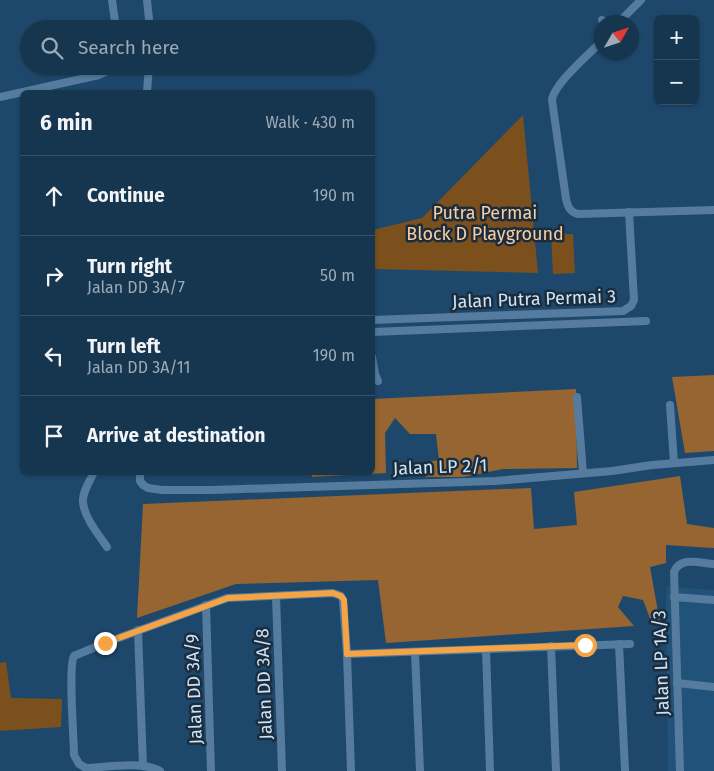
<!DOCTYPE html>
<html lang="en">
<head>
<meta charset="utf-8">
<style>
  body { margin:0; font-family:"Fira Sans",sans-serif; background:#1f3e57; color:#f1f3f6 }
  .controls { position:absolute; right:15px; top:15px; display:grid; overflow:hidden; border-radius:8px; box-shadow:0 1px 4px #0004 }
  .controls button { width:45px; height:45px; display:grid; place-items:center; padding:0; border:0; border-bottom:1px solid #355067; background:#163650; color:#f1f3f6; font:25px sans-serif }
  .compass { position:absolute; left:594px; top:15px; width:45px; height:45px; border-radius:50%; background:#163650; box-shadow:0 1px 4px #0004; rotate:51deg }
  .stop { position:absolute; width:15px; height:15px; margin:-11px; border:4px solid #f5a345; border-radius:50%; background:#fff }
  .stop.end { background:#f5a345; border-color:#fff; box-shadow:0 1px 5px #0008 }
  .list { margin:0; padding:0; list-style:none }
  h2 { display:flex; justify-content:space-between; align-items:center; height:65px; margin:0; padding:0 20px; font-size:21px }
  h2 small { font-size:16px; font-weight:400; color:#9eabb7 }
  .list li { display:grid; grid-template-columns:32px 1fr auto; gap:15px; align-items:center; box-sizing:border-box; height:80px; padding:0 20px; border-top:1px solid #355067 }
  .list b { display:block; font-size:19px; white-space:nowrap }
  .list p { margin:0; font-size:16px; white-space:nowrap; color:#9eabb7 }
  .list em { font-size:16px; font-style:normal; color:#9eabb7 }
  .icon { flex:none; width:28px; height:28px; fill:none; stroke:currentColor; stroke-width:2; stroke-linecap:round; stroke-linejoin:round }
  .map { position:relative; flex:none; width:714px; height:771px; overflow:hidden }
  .search { position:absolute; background:#163650; box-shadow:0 1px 4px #0004; left:20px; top:20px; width:355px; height:55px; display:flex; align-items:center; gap:12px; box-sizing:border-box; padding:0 18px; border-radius:28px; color:#9eabb7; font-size:19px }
  .panel { position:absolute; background:#163650; box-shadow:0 1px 4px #0004; left:20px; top:90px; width:355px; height:385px; border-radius:8px }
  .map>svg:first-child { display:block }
  .built { fill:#20527a }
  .green { fill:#7c501d }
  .forest { fill:#966531 }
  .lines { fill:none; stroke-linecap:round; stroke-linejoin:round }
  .street { stroke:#557c9e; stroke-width:8 }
  .route { stroke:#f5a345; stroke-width:6 }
  .labels { text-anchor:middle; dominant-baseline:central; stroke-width:5; stroke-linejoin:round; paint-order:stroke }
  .park-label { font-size:18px; fill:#f8cda3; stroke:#1b2d3d }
  .street-label { font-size:18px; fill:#cce3f8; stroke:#1b2d3d }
</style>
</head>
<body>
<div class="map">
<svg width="714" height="771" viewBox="0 0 714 771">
  <rect width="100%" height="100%" fill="#1e486b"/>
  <polygon class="built" points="666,587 714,590 714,771 668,771"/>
  <g class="green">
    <polygon points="523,115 538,273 373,269 373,230 422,218"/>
    <polygon points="551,234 573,234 575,273 553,274"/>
    <polygon points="6,662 11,698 62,699 61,727 0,731 0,663"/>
  </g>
  <g class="forest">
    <polygon points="714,375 714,451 685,453 672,377"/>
    <polygon points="576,389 577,468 503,469 463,477 426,477 421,463 439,460 436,434 410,434 395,418 385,433 386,473 312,477 311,473 372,472 373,399"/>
    <polygon points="680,476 687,524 714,528 714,548 666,545 666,563 650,567 660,623 651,621 643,600 623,596 618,607 634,626 386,643 378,580 236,584 137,618 143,504 531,488 534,529 577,525 574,492"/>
  </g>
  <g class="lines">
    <g class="street">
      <polyline points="112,0 116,29"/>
      <polyline points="147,0 150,29"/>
      <polyline points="602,20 605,22"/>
      <polyline points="619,22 641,0"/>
      <path d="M602,41C589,54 554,84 552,100L566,199C568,207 570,212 578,214L714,210"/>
      <polyline points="147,92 149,66"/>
      <polyline points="0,97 99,75 114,68 114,66"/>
      <polyline points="372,320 623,311 631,306 634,300 629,212"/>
      <polyline points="372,332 646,321"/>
      <polyline points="372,357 375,374 378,381"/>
      <polyline points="577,397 583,473"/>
      <polyline points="670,405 674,463"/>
      <path d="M94,472C90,481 82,492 83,502C84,517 98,534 107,547"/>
      <polyline points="140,472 140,481 143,485 148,488 162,490 212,490 495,481 612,471 652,465 714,460"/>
      <polyline points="276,596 282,771"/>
      <polyline points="674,597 714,600"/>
      <polyline points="206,605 211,771"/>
      <polyline points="138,630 143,766"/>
      <polyline points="619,644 625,771"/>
      <polyline points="551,646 556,771"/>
      <polyline points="486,649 490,771"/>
      <polyline points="415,652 420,771"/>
      <polyline points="347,654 630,644"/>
      <polyline points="677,683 714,687"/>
      <path d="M160,771C142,761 107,767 86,768L79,764L74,755C74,739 68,666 74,656L105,643L227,598L333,593L341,596L343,600L347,654L351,771"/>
      <path d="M680,771L674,572C680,556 700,563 714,564"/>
    </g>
  </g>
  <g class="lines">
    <polyline class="route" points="105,643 228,598 333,593 341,596 344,600 347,654 585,645"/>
  </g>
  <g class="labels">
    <g class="park-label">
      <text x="485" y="213">Putra Permai<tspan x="485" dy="21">Block D Playground</tspan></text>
    </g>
    <g class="street-label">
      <text transform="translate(534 299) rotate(-2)">Jalan Putra Permai 3</text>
      <text transform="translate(440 467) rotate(-2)">Jalan LP 2/1</text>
      <text transform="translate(661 663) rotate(-92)">Jalan LP 1A/3</text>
      <text transform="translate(264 684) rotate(-92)">Jalan DD 3A/8</text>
      <text transform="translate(194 689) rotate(-92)">Jalan DD 3A/9</text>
    </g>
  </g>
</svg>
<div class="controls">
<button>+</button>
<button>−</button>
</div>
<svg class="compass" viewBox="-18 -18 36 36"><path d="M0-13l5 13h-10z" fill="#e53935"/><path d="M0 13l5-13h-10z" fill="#9eabb7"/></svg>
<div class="stop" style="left:585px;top:645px"></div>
<div class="stop end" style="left:105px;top:643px"></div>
<div class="search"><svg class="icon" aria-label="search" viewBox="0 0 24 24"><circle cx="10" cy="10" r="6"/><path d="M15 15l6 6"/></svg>Search here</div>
<section class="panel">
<h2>6 min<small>Walk · 430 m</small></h2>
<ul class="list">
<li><svg class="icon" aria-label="ahead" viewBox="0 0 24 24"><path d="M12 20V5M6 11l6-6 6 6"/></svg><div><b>Continue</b></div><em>190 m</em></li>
<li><svg class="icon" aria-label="right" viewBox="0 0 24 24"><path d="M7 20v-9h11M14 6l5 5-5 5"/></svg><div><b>Turn right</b><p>Jalan DD 3A/7</p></div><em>50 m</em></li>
<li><svg class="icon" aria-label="left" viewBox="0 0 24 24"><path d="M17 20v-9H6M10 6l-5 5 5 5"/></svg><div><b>Turn left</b><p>Jalan DD 3A/11</p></div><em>190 m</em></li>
<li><svg class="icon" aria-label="arrive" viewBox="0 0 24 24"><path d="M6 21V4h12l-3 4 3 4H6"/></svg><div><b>Arrive at destination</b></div></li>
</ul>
</section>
</div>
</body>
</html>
